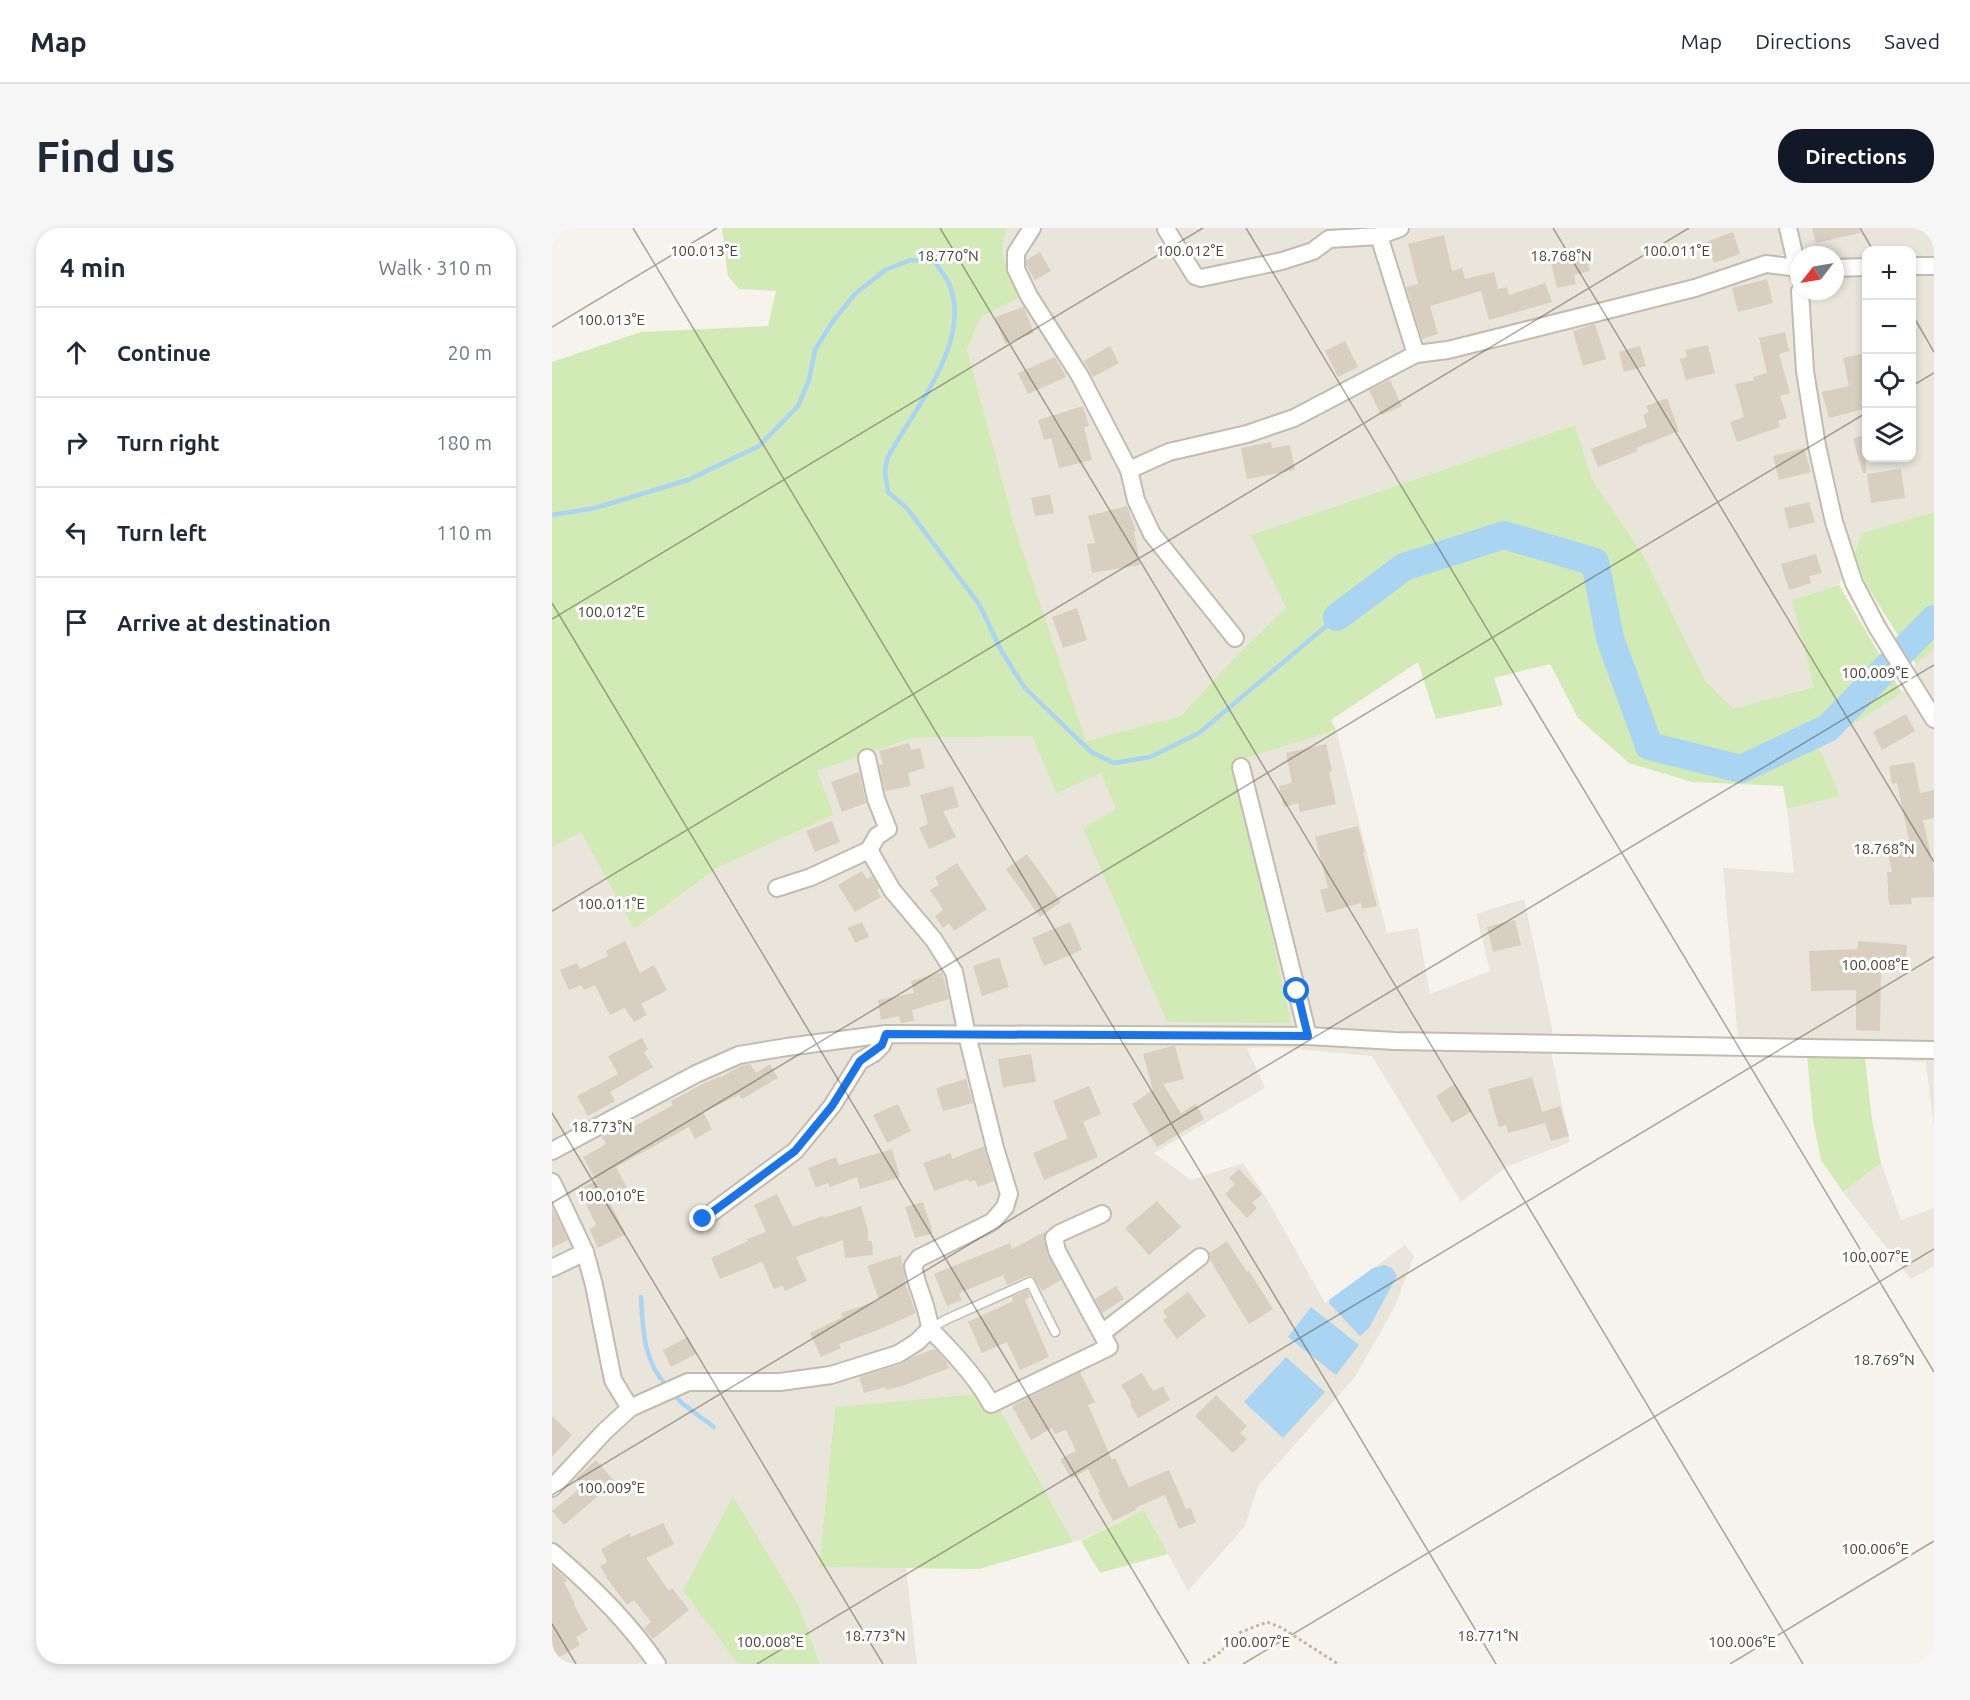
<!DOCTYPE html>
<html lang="en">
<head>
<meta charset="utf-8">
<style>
  body { margin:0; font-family:Ubuntu,sans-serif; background:#f6f6f7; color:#1f2937 }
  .controls { position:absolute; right:18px; top:18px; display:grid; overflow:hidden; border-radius:12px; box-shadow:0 3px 9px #0003 }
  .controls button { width:54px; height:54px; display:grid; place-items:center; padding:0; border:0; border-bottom:2px solid #e0e1e3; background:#fff; color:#1f2937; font:30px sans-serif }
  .compass { position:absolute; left:1238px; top:18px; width:54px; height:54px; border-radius:50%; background:#fff; box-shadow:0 3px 9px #0003; rotate:239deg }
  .stop { position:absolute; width:18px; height:18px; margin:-14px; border:4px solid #1a73e8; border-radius:50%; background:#fff }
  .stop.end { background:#1a73e8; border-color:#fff; box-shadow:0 2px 6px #0008 }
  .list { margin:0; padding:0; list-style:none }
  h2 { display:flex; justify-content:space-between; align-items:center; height:78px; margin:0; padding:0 24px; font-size:26px }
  h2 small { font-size:20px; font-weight:400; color:#747a83 }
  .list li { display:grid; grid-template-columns:39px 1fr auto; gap:18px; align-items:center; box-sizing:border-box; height:90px; padding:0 24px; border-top:2px solid #e0e1e3 }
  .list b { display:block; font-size:22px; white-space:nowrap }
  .list em { font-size:20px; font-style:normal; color:#747a83 }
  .icon { flex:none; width:33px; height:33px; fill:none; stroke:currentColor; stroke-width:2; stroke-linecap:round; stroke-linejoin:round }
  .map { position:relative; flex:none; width:1382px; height:1436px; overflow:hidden; border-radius:24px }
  header { display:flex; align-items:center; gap:36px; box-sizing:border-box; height:84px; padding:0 30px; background:#fff; border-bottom:2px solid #e0e1e3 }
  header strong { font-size:28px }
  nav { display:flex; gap:33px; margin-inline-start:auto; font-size:21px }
  .intro { display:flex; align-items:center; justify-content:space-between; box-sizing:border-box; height:144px; padding:0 36px }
  h1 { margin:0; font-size:42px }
  .button { padding:15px 27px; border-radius:24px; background:#111827; color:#fff; font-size:21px; font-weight:700 }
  main { display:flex; gap:36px; padding:0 36px }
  aside { flex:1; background:#fff; border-radius:24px; box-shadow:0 3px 9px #0003 }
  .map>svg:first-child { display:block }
  .residential { fill:#eae5da; fill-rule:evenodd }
  .green { fill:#d2eab5 }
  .water { fill:#a9d4f2 }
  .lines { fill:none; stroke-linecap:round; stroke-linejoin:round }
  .stream { stroke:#a9d4f2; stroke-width:4.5 }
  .river { stroke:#a9d4f2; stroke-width:28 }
  .building { fill:#d8cfc1 }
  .service-casing { stroke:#c2bbae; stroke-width:11 }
  .minor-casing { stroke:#c2bbae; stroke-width:20 }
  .path { stroke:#c4b79f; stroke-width:3; stroke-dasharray:3 3; stroke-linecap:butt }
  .service { stroke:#fff; stroke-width:8 }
  .minor { stroke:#fff; stroke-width:16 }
  .route { stroke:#1a73e8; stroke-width:8 }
  .ticks { fill:none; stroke:#4b4439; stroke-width:1.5; stroke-opacity:0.45 }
  .ticks-label { font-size:15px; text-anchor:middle; fill:#4b4439; stroke:#fff; stroke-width:6; stroke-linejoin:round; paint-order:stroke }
</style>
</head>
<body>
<header>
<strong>Map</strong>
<nav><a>Map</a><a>Directions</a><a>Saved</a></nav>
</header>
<div class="intro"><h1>Find us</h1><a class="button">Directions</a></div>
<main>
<aside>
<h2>4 min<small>Walk · 310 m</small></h2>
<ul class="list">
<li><svg class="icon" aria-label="ahead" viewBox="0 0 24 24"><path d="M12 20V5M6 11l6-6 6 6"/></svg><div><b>Continue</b></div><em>20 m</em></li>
<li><svg class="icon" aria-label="right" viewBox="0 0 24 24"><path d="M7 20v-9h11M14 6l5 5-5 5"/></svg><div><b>Turn right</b></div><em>180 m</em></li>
<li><svg class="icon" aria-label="left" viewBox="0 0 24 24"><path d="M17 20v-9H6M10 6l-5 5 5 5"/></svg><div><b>Turn left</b></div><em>110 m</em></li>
<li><svg class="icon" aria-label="arrive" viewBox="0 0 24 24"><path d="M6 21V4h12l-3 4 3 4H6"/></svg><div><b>Arrive at destination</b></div></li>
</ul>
</aside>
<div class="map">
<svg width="1382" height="1436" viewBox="0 0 1382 1436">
  <rect width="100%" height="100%" fill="#f6f3ec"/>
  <g class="residential">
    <path d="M455,0H1382V284L1310,305L1287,357L1241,372L1262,459L1181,482L1153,452L1092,328L1040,251L1023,197L700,307L734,380L693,419L628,488L534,513L464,303L415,121L429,89L470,68L452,37L451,10ZM1314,22H1360V230H1314ZM1247,27H1283V63H1247Z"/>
    <polygon points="1382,422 1382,901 1374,834 1187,823 1171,640 1242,645 1235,581 1288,568 1267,518 1350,465 1364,436"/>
    <polygon points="784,502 835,705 866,700 878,766 938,743 924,686 972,671 1000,800 999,824 1018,914 954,939 909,974 820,828 724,819 695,820 713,860 602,925 639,952 691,935 715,971 773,1075 853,1017 862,1028 844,1076 803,1149 706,1258 693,1298 636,1363 592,1282 529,1312 521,1314 448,1181 422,1166 283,1179 267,1338 354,1339 365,1436 268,1436 247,1378 131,1363 186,1436 0,1436 0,619 29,603 82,701 167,639 282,587 264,543 360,510 480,508 504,566 549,545 565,581 531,600 739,795 683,534"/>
    <polygon points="1329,935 1349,992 1382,980 1382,1038 1359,1051 1291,964"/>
  </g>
  <g class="green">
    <path d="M170,0H455C444,27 457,45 470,68L429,89L415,121L464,303L534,513L628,488L693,419L734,380L699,307L1023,197L1040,251L1092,328L1153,452L1181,481L1262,459L1240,372L1287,357L1350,465L1267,518L1288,568L1235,581L1231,558L1140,554L1077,535L1026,490L998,436L942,450L951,477L884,491L866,434L779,492L784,502L683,534L739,795L615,794L531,600L564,581L549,545L504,566L480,508L360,510L265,543L282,587L167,639L82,701L29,604L0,619V134L89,104L216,98L224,63L187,61L176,48Z"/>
    <polygon points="1382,284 1382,422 1364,436 1314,356 1302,325 1310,305"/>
    <polygon points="1255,827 1313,830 1320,892 1329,935 1291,964 1269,932 1261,892"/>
    <polygon points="422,1166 448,1181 521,1314 427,1341 267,1339 283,1179"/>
    <polygon points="181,1268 247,1378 268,1436 186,1436 131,1363"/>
    <polygon points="592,1282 616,1326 548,1345 529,1313"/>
  </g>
  <g class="water">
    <polygon points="832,1037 840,1040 845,1048 817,1100 808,1108 777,1075 777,1072 821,1040"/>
    <polygon points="759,1079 807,1117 784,1147 736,1109"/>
    <polygon points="734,1129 773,1164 731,1210 692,1174"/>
  </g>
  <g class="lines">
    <g class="stream">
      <path d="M0,287L43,280L136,252L207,218L246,178L257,152L263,122L281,93L303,66L333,42L359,32L383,34C388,42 395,50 398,58C420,116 360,183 335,231L333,244L336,264L354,279L427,376L450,424L473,460L539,524L562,535L598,529L647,505L785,389"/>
      <path d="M89,1069C91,1102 91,1133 115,1158"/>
      <polyline points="120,1165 131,1176 162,1199"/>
    </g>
    <polyline class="river" points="785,389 852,339 952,307 1043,334 1058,410 1097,518 1189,541 1276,500 1382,391"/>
  </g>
  <g class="building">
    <polygon points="1260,0 1307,0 1308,5 1264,15"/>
    <polygon points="1181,4 1188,26 1162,35 1154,14"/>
    <polygon points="892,7 900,43 910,40 913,51 942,44 946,61 955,59 957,67 993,55 1000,74 937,92 929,63 878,78 886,106 870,111 854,59 866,56 856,16"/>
    <polygon points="1033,22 1038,43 1022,47 1024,56 1005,60 998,30"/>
    <polygon points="488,24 499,43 483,52 474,37 474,32"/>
    <polygon points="1215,51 1221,75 1186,84 1180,60"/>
    <polygon points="472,79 482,105 453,116 443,89"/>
    <polygon points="1043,96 1054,131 1031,138 1021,103"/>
    <polygon points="1233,104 1237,123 1227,126 1238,165 1228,168 1235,190 1226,193 1228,199 1185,214 1178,194 1192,189 1183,156 1202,152 1201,149 1215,145 1207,110"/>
    <polygon points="793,113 806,139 786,149 773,123"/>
    <polygon points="1156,117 1163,145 1134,152 1128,131 1135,129 1133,122"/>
    <polygon points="558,118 567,135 541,149 532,133"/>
    <polygon points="1088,118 1094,138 1072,144 1067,124"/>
    <polygon points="1314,125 1314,177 1311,177 1312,181 1277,190 1270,164 1297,158 1291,130"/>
    <polygon points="503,129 514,149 476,166 466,145"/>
    <polygon points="838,152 850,178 829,187 817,162"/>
    <polygon points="1115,170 1127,203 1084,220 1086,223 1046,239 1039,221 1095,199 1091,187 1097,184 1094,178"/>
    <polygon points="531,178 537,198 532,199 540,232 507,240 499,210 492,212 486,192"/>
    <polygon points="1314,206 1314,245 1311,245 1301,211"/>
    <polygon points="719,214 720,220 738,217 743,242 695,251 689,220"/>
    <polygon points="1252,220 1259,244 1227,252 1221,228"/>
    <polygon points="1349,241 1353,270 1319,275 1315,246"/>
    <polygon points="498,266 502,285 483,288 479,270"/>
    <polygon points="1257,274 1263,294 1237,301 1232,280"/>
    <polygon points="575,278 584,303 582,303 588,337 540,345 535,316 543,315 536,288"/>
    <polygon points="1264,326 1270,345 1257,348 1259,355 1237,362 1229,336"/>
    <polygon points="525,380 535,412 511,420 500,389"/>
    <polygon points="1354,486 1363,503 1330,522 1321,504"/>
    <polygon points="357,515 359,522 368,520 373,540 356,545 359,558 333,563 327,537 331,536 327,523"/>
    <polygon points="774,516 780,543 777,544 784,576 748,584 746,575 732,579 727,558 740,555 734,525"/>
    <polygon points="1362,534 1368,565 1382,562 1382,590 1371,592 1382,641 1382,669 1359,670 1360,676 1337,677 1335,644 1340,644 1334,617 1357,612 1345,555 1340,556 1337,538"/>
    <polygon points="307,544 314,575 290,584 279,554"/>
    <polygon points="401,558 407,579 391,583 404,609 377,621 367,600 376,596 368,567"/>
    <polygon points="280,593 288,614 263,624 254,603"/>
    <polygon points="806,598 813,624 811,625 825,678 810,681 809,675 774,685 768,662 776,660 763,609"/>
    <polygon points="475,626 509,674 488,689 454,641"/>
    <polygon points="405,635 435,681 402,703 397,695 391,700 383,688 391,682 378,662 387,657 383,649"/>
    <polygon points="310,643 315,651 320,648 327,660 325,662 329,669 303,684 286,657"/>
    <polygon points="963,692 969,717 941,724 935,699"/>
    <polygon points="310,694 317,709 303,715 296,700"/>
    <polygon points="518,694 530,722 492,738 480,710"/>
    <polygon points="73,713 88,745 102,737 115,762 89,776 95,787 82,794 73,780 58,787 43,757 32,762 29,757 17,762 8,742 25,735 28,741 56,728 54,723"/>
    <polygon points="1306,713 1355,717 1354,734 1336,732 1335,744 1329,744 1328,803 1304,802 1304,762 1259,763 1257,723 1305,721"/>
    <polygon points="447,729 457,759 430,768 421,738"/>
    <polygon points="390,744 397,771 360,782 362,793 349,795 347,788 329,792 326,772 362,765 359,753"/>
    <polygon points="90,810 96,821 92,824 101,839 58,864 63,873 36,888 25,868 66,846 56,828"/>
    <polygon points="620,818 623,818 632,851 611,856 629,885 644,876 652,891 605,919 580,876 601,862 591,826"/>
    <polygon points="479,826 484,854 451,859 446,831"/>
    <polygon points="198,836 204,845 218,836 226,850 190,871 187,867 151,884 160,901 143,911 137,899 64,939 75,960 60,968 63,973 58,975 74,1006 46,1020 37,1001 44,997 27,961 44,953 31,929 54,916 50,909 73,896 76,902 121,877 119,873 150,856 169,848 169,849 191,837"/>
    <polygon points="980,849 990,884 1008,878 1017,908 999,913 993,895 956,905 954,897 947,899 936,861"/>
    <polygon points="414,851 421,875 391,883 384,860"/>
    <polygon points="903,856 920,883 900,895 884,868"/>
    <polygon points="537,858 549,886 531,894 546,929 492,952 481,925 516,910 501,873"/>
    <polygon points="346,876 359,903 335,915 321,887"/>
    <polygon points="432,918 442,953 426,959 423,952 417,954 416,951 382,963 371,935 399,925 400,931"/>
    <polygon points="340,921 348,949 308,961 305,949 278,959 276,955 264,960 256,940 284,929 287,937"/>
    <polygon points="687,941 710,966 700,975 705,980 695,990 673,966 683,956 677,950"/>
    <polygon points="225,966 241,999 271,988 272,990 309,978 316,1002 316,1013 320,1013 321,1027 293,1030 291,1012 244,1029 255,1053 233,1063 231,1058 222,1061 210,1034 168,1051 159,1030 196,1013 195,1011 214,1004 202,977"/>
    <polygon points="605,973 629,999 597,1027 573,1000"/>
    <polygon points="371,974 381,1005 363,1010 353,979"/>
    <polygon points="0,979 16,1012 0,1020"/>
    <polygon points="494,1003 492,1012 495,1026 509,1052 490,1063 481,1048 475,1048 455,1057 451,1047 407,1065 410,1072 395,1078 382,1046 458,1015 460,1021"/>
    <polygon points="675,1013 695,1044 697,1043 721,1081 697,1096 658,1032 657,1025"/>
    <polygon points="349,1027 354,1057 364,1085 326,1102 287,1116 289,1120 269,1129 258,1105 291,1089 289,1085 327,1072 315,1038"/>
    <polygon points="564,1058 572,1071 550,1085 543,1071"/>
    <polygon points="475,1062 478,1069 473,1072 497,1129 468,1142 455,1114 430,1125 416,1094 461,1073 460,1069"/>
    <polygon points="636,1064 654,1088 625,1111 611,1092 615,1089 611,1083"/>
    <polygon points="136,1109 144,1126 119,1139 111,1122"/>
    <polygon points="383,1121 394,1133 397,1140 350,1158 334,1162 333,1159 312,1165 307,1149 349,1136 363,1128"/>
    <polygon points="528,1144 543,1174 536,1177 560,1232 563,1230 577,1259 617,1242 634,1281 639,1280 644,1294 627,1301 613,1267 583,1280 584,1282 561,1293 546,1265 548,1264 536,1241 519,1251 508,1231 524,1223 514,1202 503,1206 500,1200 479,1212 460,1178"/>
    <polygon points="590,1145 601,1163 611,1158 618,1172 586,1190 578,1176 580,1175 569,1157"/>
    <polygon points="664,1167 695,1198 688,1205 695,1211 681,1225 643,1188"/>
    <polygon points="0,1188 20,1207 0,1229"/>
    <polygon points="44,1232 63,1254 12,1297 0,1283 31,1258 24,1250"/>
    <polygon points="111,1295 122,1316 94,1330 117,1363 120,1360 137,1382 101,1411 92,1400 99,1394 82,1372 75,1377 57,1353 48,1338 55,1334 49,1321 78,1305 79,1309"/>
    <polygon points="0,1338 13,1350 15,1353 12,1354 23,1376 22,1377 36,1402 24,1409 28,1417 6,1430 0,1420"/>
  </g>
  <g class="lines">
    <g class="service-casing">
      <polyline id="service" points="378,1101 393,1092 478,1054 503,1104"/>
    </g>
    <g class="minor-casing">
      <g id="minor">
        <polyline points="480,0 464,25 464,41 477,68 528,148 577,242 584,272 600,306 683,410"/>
        <polyline points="1236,0 1247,47"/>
        <polyline points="614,1 643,48 649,50 730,33 761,23 777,11 827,8 848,0"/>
        <polyline points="827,8 864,126"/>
        <polyline points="1360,38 1382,38"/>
        <polyline points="1283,40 1314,39"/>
        <polyline points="1248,63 1253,143 1265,218 1282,294 1302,355 1325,399 1382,491"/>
        <polyline points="577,242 617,224 695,206 742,190 864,126 896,122 1143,60 1214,36 1247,40"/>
        <polyline points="689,539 756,808"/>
        <path d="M317,622L340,662L382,712L402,744L415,807L443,920L457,966L453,979L440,994L367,1030L361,1038C365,1061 376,1078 378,1101C398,1121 426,1151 439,1176L557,1119L505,1023L502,1010L508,1005L550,986"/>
        <polyline points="225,660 259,649 317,622 325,608 336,601 324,571 315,530"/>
        <polyline points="0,923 144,846 187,827 235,819 334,806 756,808 843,813 1382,822"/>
        <polyline points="0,954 33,1024 42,1057 61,1152 78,1180"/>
        <polyline points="151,991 243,923 280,878 308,833 322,825 330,817 334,806"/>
        <polyline points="0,1040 33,1024"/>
        <polyline points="550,1105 648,1029"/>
        <polyline points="0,1260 53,1203 78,1180 136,1154 228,1154 279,1147 346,1126 365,1114 378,1101"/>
        <path d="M0,1324C39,1357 77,1394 105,1436"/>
      </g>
    </g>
    <polyline class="path" points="651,1436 667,1425 689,1404 715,1394 730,1400 786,1436"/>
    <use href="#service" class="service"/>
    <use href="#minor" class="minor"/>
  </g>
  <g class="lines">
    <polyline class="route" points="151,991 243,923 280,878 308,833 330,817 334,806 756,808 745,763"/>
  </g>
  <path class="ticks" d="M81,0L944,1436M388,0L1251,1436M694,0L1382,1144M1001,0L1382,634M1308,0L1321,22M1360,86L1382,124M0,99L165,0M1360,158L1382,145M0,375L637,1436M0,391L651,0M0,683L1137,0M0,885L331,1436M0,975L1314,185M0,1267L1382,437M0,1396L24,1436M205,1436L1382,729M691,1436L1382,1021M1178,1436L1382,1313"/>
  <g class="ticks-label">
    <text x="152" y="28">100.013°E</text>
    <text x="638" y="28">100.012°E</text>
    <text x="1124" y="28">100.011°E</text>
    <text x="396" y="33">18.770°N</text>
    <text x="1009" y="33">18.768°N</text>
    <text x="59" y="97">100.013°E</text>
    <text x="59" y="389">100.012°E</text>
    <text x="1323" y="450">100.009°E</text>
    <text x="1332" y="626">18.768°N</text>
    <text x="59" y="681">100.011°E</text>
    <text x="1323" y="742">100.008°E</text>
    <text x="50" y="904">18.773°N</text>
    <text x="59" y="973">100.010°E</text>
    <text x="1323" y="1034">100.007°E</text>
    <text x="1332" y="1137">18.769°N</text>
    <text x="59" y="1265">100.009°E</text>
    <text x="1323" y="1326">100.006°E</text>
    <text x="323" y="1413">18.773°N</text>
    <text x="936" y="1413">18.771°N</text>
    <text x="218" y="1419">100.008°E</text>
    <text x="704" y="1419">100.007°E</text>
    <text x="1190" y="1419">100.006°E</text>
  </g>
</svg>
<div class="controls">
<button>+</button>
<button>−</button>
<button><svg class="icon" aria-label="locate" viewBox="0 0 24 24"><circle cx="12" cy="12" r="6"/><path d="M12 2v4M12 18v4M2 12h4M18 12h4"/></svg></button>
<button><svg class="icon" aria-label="layers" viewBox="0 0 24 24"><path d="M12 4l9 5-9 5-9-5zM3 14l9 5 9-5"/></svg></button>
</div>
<svg class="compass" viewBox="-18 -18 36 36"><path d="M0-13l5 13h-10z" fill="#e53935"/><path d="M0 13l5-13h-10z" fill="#747a83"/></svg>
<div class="stop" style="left:745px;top:763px"></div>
<div class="stop end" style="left:151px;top:991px"></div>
</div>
</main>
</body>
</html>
